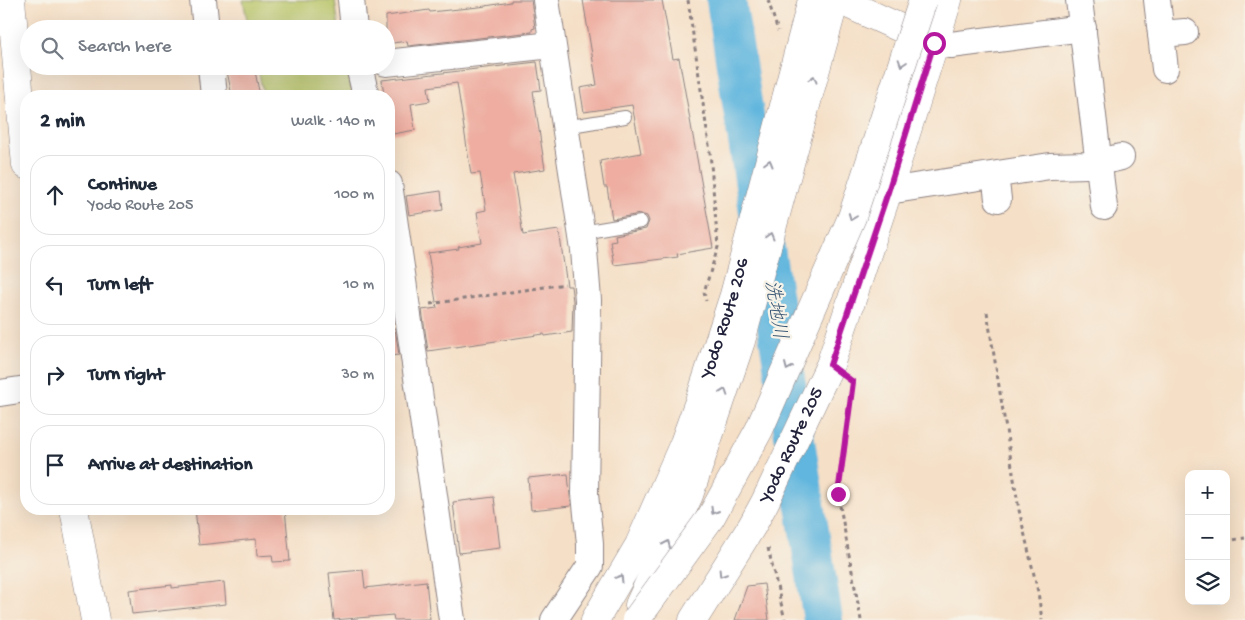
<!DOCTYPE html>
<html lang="en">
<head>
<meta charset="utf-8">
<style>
  body { margin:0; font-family:"Gochi Hand","Klee One",sans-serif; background:#f2f2f3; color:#1f2937 }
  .controls { position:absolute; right:15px; bottom:15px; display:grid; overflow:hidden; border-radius:10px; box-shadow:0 5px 20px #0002 }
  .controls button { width:45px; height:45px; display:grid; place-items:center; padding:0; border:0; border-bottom:1px solid #e0e1e3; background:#fff; color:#1f2937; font:25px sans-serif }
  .stop { position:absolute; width:15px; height:15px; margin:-11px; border:4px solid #b5179e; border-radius:50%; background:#fff }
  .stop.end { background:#b5179e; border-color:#fff; box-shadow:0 1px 5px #0008 }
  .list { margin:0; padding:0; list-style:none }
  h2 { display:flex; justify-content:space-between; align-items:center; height:65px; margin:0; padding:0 20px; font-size:21px }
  h2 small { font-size:16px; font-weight:400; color:#747a83 }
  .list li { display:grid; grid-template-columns:32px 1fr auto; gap:15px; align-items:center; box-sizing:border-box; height:80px; margin:0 10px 10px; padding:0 10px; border:1px solid #e0e1e3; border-radius:20px }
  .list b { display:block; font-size:19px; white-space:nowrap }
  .list p { margin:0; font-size:16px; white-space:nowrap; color:#747a83 }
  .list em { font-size:16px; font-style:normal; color:#747a83 }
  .icon { flex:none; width:28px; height:28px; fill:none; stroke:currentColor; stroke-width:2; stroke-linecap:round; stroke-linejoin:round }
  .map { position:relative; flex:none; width:1245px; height:620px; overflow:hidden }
  .search { position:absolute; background:#fff; box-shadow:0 5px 20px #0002; left:20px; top:20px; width:375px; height:55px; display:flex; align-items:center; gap:12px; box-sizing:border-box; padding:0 18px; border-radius:28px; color:#747a83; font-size:19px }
  .panel { position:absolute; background:#fff; box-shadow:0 5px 20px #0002; left:20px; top:90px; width:375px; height:425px; border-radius:20px }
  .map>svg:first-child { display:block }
  .green { fill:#b6c365; stroke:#6c7250 }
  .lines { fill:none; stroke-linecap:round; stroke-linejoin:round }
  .river { stroke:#61b6de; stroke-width:40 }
  .building { fill:#eeada0 }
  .lane-casing { stroke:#8c8080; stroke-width:14 }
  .street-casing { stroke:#8c8080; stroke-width:28 }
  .secondary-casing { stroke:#8c8080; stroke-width:29 }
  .highway-casing { stroke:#8c8080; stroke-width:29 }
  .path { stroke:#8c8080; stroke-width:3; stroke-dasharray:4 4; stroke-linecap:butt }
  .lane { stroke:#fff; stroke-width:12 }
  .street { stroke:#fff; stroke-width:26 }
  .secondary { stroke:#fff; stroke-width:28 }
  .highway { stroke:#fff; stroke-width:28 }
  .highway-bridge-casing { stroke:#8c8080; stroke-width:29; stroke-linecap:butt }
  .highway-bridge { stroke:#fff; stroke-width:28 }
  .oneway { stroke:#9c9ca7 }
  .route { stroke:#b5179e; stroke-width:6 }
  .labels { text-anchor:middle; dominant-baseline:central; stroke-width:4.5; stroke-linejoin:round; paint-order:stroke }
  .street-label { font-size:19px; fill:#22223b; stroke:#f7f3e8 }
  .water-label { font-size:20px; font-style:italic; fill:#385674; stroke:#f7f3e8 }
</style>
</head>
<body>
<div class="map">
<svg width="1245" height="620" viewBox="0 0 1245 620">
  <rect width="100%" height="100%" fill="#f7f3e8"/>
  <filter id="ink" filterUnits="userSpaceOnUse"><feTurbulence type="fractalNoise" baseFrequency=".02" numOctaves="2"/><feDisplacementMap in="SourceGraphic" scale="10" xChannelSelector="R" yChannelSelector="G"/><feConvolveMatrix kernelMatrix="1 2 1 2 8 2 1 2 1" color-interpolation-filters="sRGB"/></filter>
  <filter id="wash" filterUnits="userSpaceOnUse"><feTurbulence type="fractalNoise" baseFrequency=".0096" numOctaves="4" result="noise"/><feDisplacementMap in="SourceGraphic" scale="20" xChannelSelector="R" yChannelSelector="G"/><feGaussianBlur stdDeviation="1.12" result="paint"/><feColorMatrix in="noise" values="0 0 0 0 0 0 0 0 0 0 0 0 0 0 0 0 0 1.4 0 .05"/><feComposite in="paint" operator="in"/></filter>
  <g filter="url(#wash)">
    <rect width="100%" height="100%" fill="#f5dfc6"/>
    <g class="green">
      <polygon points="243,0 335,0 339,29 249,29"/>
      <polygon points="257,66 347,66 353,96 264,96"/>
    </g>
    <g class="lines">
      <polyline class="river" points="726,0 823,620"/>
    </g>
    <g id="blocks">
      <g class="building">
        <polygon points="511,0 531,0 535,28 532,29 532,32 408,46 407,41 386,44 386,16 429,10 430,12 479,7 511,2"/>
        <polygon points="583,0 662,0 673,59 679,58 713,248 677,254 678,257 614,265 610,241 616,240 615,235 646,229 649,221 647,216 640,214 612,219 607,187 604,187 600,161 641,153 632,105 584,112 580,88 597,85"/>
        <polygon points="537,62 541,90 533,91 545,169 513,174 523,235 559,230 567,286 571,286 573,301 572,332 545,336 544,334 428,351 422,310 437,308 428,253 459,249 458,247 482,243 477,212 486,210 480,173 471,174 457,83 428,87 430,101 411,104 415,130 393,134 389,96 384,96 382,80"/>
        <polygon points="226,66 254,66 260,96 232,96"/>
        <polygon points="441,191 443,210 409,215 406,196"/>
        <polygon points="395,328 399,355 389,356 389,329"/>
        <polygon points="568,474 571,506 531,510 528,478"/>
        <polygon points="494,497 500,548 459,553 453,502"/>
        <polygon points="195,509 285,509 290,561 273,562 272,555 257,556 256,539 199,545"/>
        <polygon points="363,570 365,588 426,581 430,619 394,620 393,615 334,620 329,573"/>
        <polygon points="224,582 226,604 132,614 129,590 172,585 172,588"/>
        <polygon points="764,584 769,620 735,620 747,586"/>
      </g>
    </g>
  </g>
  <g filter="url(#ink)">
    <use href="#blocks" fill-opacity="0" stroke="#8c8080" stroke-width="1"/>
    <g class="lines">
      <g class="lane-casing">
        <g id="lane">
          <polyline points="565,127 625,117"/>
          <polyline points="582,232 641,222"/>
        </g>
      </g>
      <g class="street-casing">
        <g id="street">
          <polyline points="203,0 206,29"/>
          <polyline points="351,0 354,29"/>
          <polyline points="546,0 584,250 588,300 585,494 590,544 590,566 554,620"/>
          <polyline points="1079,0 1104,207"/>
          <polyline points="1157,0 1165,69"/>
          <polyline points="1161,34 1185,32"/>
          <polyline points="934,43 951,45 1083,28"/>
          <polyline points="386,63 552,45"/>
          <polyline points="211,66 214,96"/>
          <polyline points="359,66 366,96"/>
          <polyline points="995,175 998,199"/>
          <polyline points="389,184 452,620"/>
          <polyline points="888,191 1050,166 1087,165 1121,157"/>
          <polyline points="0,393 26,389"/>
        </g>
      </g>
      <g class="secondary-casing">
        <g id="secondary">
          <polyline points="11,0 26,165"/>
          <polyline points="839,0 933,43"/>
          <polyline points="74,509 95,620"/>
          <path id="s1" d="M595,620L639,545L684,443L702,393L734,295L812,0"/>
          <path id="s2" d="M693,620L752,526L765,502L830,365L888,191L948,0"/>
        </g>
      </g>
      <g class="highway-casing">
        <polyline id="highway" points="639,605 689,495 741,341 835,0"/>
      </g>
      <g class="path">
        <polyline points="688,0 710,152 718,247 704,292 706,301"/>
        <polyline points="768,0 778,31"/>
        <polyline points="430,304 565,284"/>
        <polyline points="987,312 1019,510 1038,592 1042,620"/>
        <polyline points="851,380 853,382 838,495 861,620"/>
        <polyline points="1226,541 1245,538"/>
        <polyline points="768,548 785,620"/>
      </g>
      <use href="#lane" class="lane"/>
      <use href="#street" class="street"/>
      <use href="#secondary" class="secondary"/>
      <use href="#highway" class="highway"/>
      <g class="highway-bridge-casing">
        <polyline id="highway-bridge" points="636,620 711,517 759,430 852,217 923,0"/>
      </g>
      <use href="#highway-bridge" class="highway-bridge"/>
    </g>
    <defs><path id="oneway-chevron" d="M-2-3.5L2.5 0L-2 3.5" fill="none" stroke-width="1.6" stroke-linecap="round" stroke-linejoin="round" transform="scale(1.25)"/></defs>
    <g class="oneway">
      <use href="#oneway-chevron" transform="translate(902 63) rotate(108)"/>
      <use href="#oneway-chevron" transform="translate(813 79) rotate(-74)"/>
      <use href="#oneway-chevron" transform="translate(769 163) rotate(-75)"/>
      <use href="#oneway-chevron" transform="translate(852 217) rotate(111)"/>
      <use href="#oneway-chevron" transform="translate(770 236) rotate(-75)"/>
      <use href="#oneway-chevron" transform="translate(788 367) rotate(114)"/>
      <use href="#oneway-chevron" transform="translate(724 392) rotate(-71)"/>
      <use href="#oneway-chevron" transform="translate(714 511) rotate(120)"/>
      <use href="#oneway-chevron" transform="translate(667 544) rotate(-66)"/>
      <use href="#oneway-chevron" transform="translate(722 574) rotate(122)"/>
      <use href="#oneway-chevron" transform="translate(620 578) rotate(-59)"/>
    </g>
  </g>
  <g class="lines" filter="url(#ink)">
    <polyline class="route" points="838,494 853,382 830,365 888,192 934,43"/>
  </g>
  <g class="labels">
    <g class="street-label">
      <text stroke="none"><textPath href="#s1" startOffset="330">Yodo Route 206</textPath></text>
      <text stroke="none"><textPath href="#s2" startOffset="201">Yodo Route 205</textPath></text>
    </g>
    <g class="water-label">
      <text transform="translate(774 310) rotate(81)">洗地川</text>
    </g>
  </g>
</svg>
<div class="controls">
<button>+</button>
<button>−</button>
<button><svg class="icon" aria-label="layers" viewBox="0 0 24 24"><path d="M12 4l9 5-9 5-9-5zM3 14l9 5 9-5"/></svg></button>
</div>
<div class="stop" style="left:934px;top:43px"></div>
<div class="stop end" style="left:838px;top:494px"></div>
<div class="search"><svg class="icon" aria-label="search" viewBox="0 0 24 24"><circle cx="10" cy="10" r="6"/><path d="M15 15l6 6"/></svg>Search here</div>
<section class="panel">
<h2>2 min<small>Walk · 140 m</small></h2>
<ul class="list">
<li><svg class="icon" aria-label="ahead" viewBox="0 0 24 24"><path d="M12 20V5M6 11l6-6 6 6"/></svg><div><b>Continue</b><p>Yodo Route 205</p></div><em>100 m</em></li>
<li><svg class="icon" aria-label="left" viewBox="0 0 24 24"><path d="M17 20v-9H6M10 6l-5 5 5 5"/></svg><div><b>Turn left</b></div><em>10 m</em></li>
<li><svg class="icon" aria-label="right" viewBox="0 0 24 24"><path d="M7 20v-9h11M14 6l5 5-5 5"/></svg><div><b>Turn right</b></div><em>30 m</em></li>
<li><svg class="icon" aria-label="arrive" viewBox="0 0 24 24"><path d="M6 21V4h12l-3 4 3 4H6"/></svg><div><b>Arrive at destination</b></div></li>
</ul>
</section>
</div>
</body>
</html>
